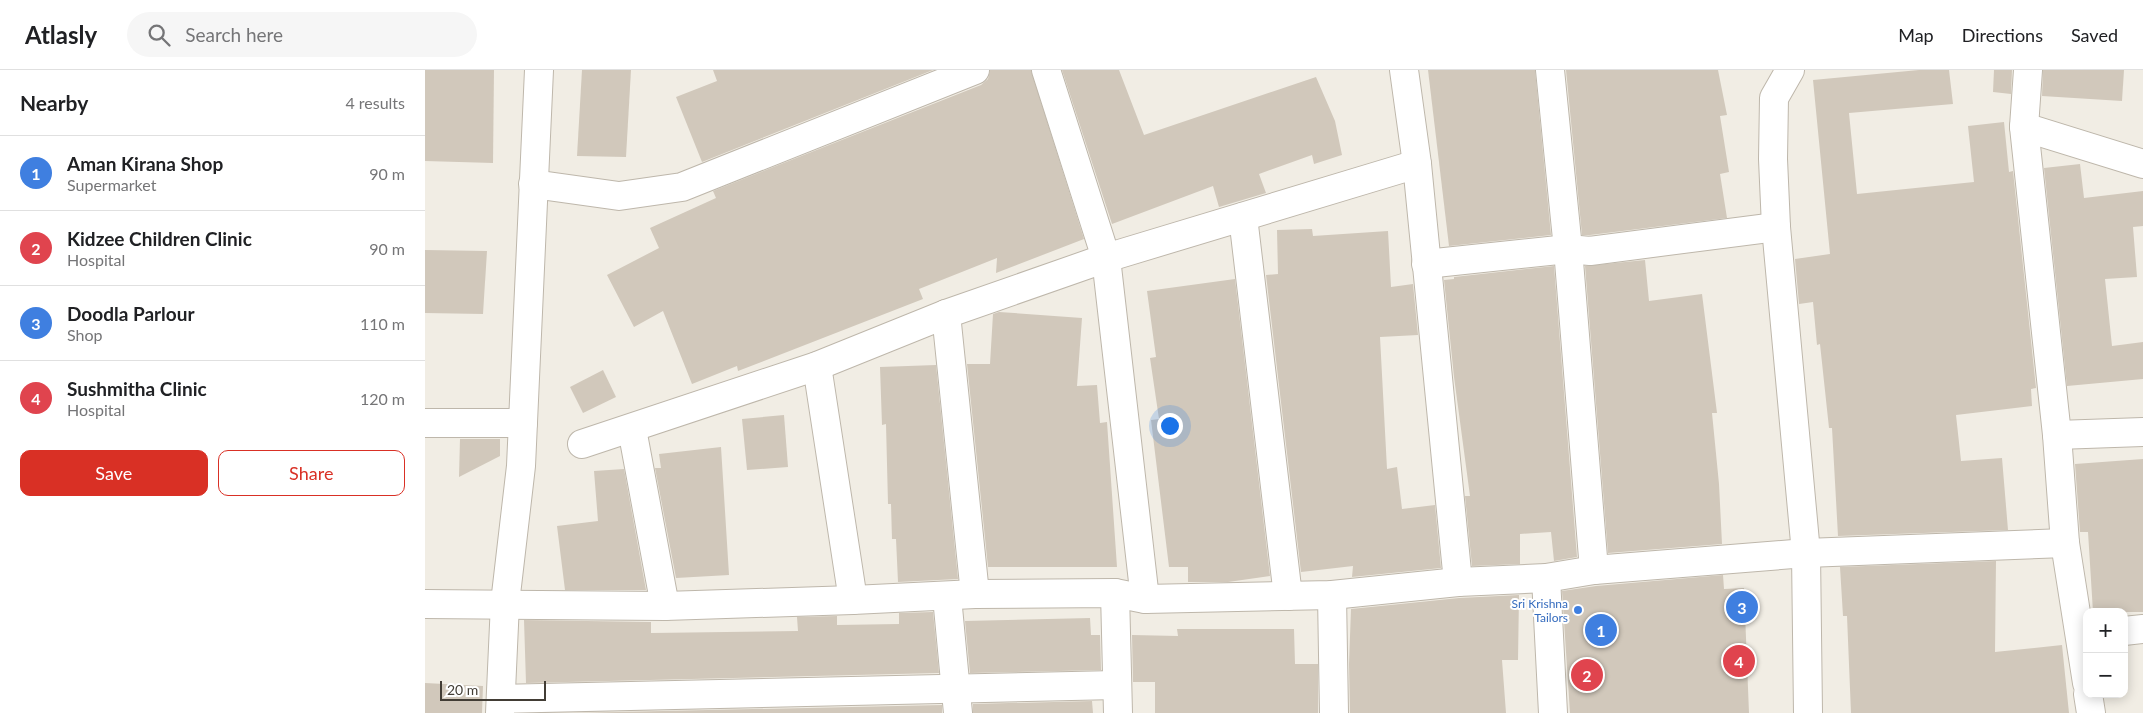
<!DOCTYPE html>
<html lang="en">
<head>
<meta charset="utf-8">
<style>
  body { margin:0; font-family:Lato,sans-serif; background:#f6f6f6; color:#202124 }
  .controls { position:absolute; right:15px; bottom:15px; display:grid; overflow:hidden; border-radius:10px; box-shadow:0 2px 12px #0003 }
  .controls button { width:45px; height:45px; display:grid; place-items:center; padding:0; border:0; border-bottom:1px solid #e0e0e0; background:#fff; color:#202124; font:25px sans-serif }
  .scale { position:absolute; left:15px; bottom:12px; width:106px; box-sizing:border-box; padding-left:5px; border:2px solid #423d35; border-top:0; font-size:14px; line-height:18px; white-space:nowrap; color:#423d35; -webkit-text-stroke:4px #fff; paint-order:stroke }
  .you { position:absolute; left:744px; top:355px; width:18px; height:18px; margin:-12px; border:4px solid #fff; border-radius:50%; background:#1a73e8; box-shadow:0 0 0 8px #1a73e833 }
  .badge { display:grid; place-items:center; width:32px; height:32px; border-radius:50%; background:#d93025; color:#fff; font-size:16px; font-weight:700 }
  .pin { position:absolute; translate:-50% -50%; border:2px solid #fff; box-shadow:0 1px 5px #0006 }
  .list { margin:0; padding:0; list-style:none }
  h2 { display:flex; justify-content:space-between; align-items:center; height:65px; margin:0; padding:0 20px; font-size:21px }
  h2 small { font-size:16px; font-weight:400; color:#757577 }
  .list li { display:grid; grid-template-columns:32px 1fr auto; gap:15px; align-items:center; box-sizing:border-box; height:75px; padding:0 20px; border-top:1px solid #e0e0e0 }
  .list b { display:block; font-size:19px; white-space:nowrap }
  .list p { margin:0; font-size:16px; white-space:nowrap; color:#757577 }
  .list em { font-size:16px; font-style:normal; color:#757577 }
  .actions { display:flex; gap:10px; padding:15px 20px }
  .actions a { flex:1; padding:11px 0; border:1px solid #d93025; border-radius:10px; text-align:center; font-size:18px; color:#d93025 }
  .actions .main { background:#d93025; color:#fff }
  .icon { flex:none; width:28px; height:28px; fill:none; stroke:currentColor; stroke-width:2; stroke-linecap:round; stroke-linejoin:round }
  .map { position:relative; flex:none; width:1718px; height:643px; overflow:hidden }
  header { display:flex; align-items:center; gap:30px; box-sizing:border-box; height:70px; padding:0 25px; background:#fff; border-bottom:1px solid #e0e0e0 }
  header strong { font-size:24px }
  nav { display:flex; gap:28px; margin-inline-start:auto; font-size:18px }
  .search { width:350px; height:45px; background:#f6f6f6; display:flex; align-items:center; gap:12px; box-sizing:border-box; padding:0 18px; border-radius:28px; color:#757577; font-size:19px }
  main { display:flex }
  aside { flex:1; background:#fff }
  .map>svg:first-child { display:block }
  .building { fill:#d1c8bb }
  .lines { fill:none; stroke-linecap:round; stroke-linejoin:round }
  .minor-casing { stroke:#beb7ab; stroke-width:30 }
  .minor { stroke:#fff; stroke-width:28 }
  .shop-dot { fill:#3f7fe0; stroke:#fff; stroke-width:2 }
  .labels { text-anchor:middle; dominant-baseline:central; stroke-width:4; stroke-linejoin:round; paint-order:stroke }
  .shop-label { font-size:12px; fill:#366cbe; stroke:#fff; text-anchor:end }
</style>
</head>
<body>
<header>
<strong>Atlasly</strong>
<div class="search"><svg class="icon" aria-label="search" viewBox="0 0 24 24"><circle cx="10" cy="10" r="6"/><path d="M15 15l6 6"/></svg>Search here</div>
<nav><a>Map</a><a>Directions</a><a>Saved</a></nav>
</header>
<main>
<aside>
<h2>Nearby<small>4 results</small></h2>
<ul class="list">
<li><span class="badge" style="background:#3f7fe0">1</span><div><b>Aman Kirana Shop</b><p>Supermarket</p></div><em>90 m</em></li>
<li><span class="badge" style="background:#e0444e">2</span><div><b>Kidzee Children Clinic</b><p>Hospital</p></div><em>90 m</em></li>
<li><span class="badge" style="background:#3f7fe0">3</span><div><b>Doodla Parlour</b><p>Shop</p></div><em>110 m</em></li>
<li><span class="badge" style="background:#e0444e">4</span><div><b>Sushmitha Clinic</b><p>Hospital</p></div><em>120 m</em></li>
</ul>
<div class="actions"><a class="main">Save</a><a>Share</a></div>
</aside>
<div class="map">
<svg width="1718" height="643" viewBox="0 0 1718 643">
  <rect width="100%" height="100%" fill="#f1ede4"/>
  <g class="building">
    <polygon points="0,0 69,0 68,93 0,91"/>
    <polygon points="157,0 206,0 201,87 152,86"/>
    <polygon points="288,0 508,0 277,92 251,27 292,11"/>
    <polygon points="565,0 606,0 659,169 571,203 572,188 494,219 498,229 313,301 312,296 267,314 238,241 209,257 182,205 234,178 225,158 291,128 288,121 556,15 563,9"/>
    <polygon points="637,0 694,0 719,65 891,7 910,51 917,85 889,94 887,85 834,104 841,123 794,137 788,116 687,154"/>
    <polygon points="1003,0 1110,0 1126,165 1024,176"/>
    <polygon points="1141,0 1293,0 1302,45 1295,46 1304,102 1295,104 1302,148 1165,165 1157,165"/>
    <polygon points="1494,0 1524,0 1528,34 1424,43 1432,124 1549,112 1543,56 1579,52 1584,102 1588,101 1611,318 1606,319 1607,336 1531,345 1536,391 1577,388 1583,460 1413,466 1407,358 1404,358 1395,274 1392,275 1388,232 1374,234 1370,189 1405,184 1388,10"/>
    <polygon points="1569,0 1587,0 1586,24 1568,22"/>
    <polygon points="1618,0 1699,0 1697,31 1617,26"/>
    <polygon points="1655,94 1659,128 1718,121 1718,156 1708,157 1712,207 1680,209 1687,276 1718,272 1718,309 1642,316 1619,98"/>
    <polygon points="887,159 888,166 963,161 966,217 988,214 993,265 955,267 962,399 972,397 977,439 1010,435 1016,498 927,507 928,496 876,502 841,205 853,204 852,160"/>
    <polygon points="0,180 62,181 58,244 0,243"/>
    <polygon points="1220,190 1224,231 1277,224 1292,343 1287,343 1294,414 1297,474 1183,483 1160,196"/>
    <polygon points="1129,196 1152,487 1129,491 1126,462 1095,464 1095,494 1047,496 1040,426 1045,426 1029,307 1019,210 1029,209 1029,207"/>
    <polygon points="810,209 845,506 803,512 763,512 763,497 744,497 726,350 734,349 725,288 731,287 722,221"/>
    <polygon points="574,242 657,248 652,316 672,315 675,353 682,352 692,497 563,497 542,294 565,294 568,244"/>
    <polygon points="511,295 533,509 473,512 471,469 467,469 466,434 463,434 461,354 457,355 455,297"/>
    <polygon points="178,300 191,327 158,343 145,317"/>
    <polygon points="359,345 363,397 322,400 317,349"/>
    <polygon points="35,369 75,369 75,386 34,407"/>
    <polygon points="296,377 304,505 251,508 230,398 236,398 234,384"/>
    <polygon points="1718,389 1718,542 1668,542 1663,462 1655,462 1650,394"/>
    <polygon points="199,399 221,520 140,520 132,456 173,451 169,401"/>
    <polygon points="1571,491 1570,582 1637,575 1644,643 1426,643 1422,546 1418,546 1415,497"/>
    <polygon points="1298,505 1299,519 1319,518 1324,643 1145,643 1137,521 1171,516"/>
    <polygon points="1094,525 1093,590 1077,590 1081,643 925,643 924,594 926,539 1034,528"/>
    <polygon points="508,542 514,603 101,613 99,550 226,552 226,563 373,561 372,547 412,546 412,555 474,554 474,543"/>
    <polygon points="665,548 666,565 675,565 676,600 545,603 540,551"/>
    <polygon points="752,559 869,559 870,594 893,594 893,643 730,643 730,612 708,612 707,565 753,566"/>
    <polygon points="0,613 58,616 57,643 0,643"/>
    <polygon points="667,631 668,643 548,643 548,634"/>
    <polygon points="517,635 517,643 148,643"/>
  </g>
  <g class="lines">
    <g class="minor-casing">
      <g id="minor">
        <polyline points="621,0 681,188 720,529"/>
        <polyline points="979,0 992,94 1033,512"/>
        <polyline points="1125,0 1143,179 1169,500"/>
        <polyline points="1365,0 1349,28 1348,89 1351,157 1381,483 1383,643"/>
        <polyline points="1603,0 1599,57 1632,365 1640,473 1662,613"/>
        <polyline points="1599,57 1718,94"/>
        <polyline points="108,114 194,126 257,117 550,0"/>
        <polyline points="818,147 863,526"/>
        <polyline points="1001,194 1143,179 1165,181 1351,157"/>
        <polyline points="521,244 550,524"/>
        <polyline points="392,296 428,530"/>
        <polyline points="0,353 98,353"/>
        <polyline points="207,359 240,536"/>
        <polyline points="1632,365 1718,362"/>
        <polyline points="157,374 392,296 521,244 681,188 992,94"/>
        <polyline points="1121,508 1128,643"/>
        <polyline points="690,523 693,643"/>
        <polyline points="907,525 909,643"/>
        <polyline points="522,527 533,643"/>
        <polyline points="0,534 240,536 428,530 550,524 690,523 720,529 907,525 1033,512 1121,508 1169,500 1381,483 1640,473"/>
        <polyline points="1699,561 1718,559"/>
        <polyline points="1663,624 1666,643"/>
        <polyline points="76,629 691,615"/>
        <polyline points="75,643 80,533 96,396 114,0"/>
      </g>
    </g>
    <use href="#minor" class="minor"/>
  </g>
  <circle class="shop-dot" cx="1153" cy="540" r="5"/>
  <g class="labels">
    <g class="shop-label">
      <text x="1143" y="533">Sri Krishna<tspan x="1143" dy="14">Tailors</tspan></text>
    </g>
  </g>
</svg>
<div class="controls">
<button>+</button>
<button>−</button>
</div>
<div class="scale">20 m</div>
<div class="you"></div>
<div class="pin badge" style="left:1176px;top:560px;background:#3f7fe0">1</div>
<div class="pin badge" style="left:1162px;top:605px;background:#e0444e">2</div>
<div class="pin badge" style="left:1317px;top:537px;background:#3f7fe0">3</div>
<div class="pin badge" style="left:1314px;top:591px;background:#e0444e">4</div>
</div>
</main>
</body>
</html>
